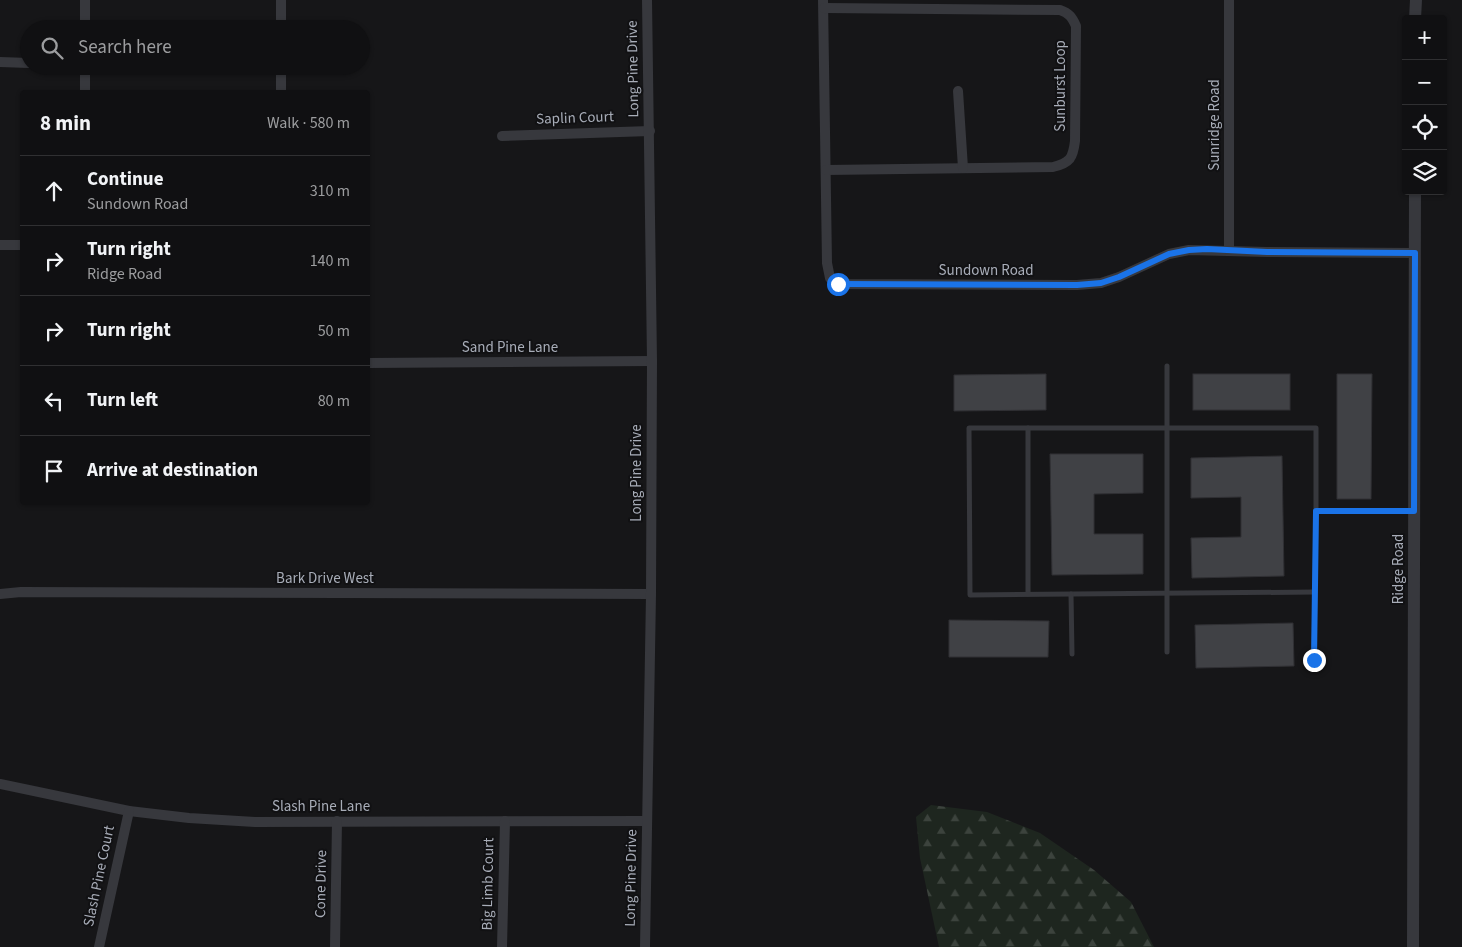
<!DOCTYPE html>
<html lang="en">
<head>
<meta charset="utf-8">
<style>
  body { margin:0; font-family:"Source Sans 3",sans-serif; background:#1e1e20; color:#f1f3f6 }
  .controls { position:absolute; right:15px; top:15px; display:grid; overflow:hidden; border-radius:5px; box-shadow:0 1px 4px #0004 }
  .controls button { width:45px; height:45px; display:grid; place-items:center; padding:0; border:0; border-bottom:1px solid #303032; background:#101012; color:#f1f3f6; font:25px sans-serif }
  .stop { position:absolute; width:15px; height:15px; margin:-11px; border:4px solid #1a73e8; border-radius:50%; background:#fff }
  .stop.end { background:#1a73e8; border-color:#fff; box-shadow:0 1px 5px #0008 }
  .list { margin:0; padding:0; list-style:none }
  h2 { display:flex; justify-content:space-between; align-items:center; height:65px; margin:0; padding:0 20px; font-size:21px }
  h2 small { font-size:16px; font-weight:400; color:#9c9d9f }
  .list li { display:grid; grid-template-columns:32px 1fr auto; gap:15px; align-items:center; box-sizing:border-box; height:70px; padding:0 20px; border-top:1px solid #303032 }
  .list b { display:block; font-size:19px; white-space:nowrap }
  .list p { margin:0; font-size:16px; white-space:nowrap; color:#9c9d9f }
  .list em { font-size:16px; font-style:normal; color:#9c9d9f }
  .icon { flex:none; width:28px; height:28px; fill:none; stroke:currentColor; stroke-width:2; stroke-linecap:round; stroke-linejoin:round }
  .map { position:relative; flex:none; width:1462px; height:947px; overflow:hidden }
  .search { position:absolute; background:#101012; box-shadow:0 1px 4px #0004; left:20px; top:20px; width:350px; height:55px; display:flex; align-items:center; gap:12px; box-sizing:border-box; padding:0 18px; border-radius:28px; color:#9c9d9f; font-size:19px }
  .panel { position:absolute; background:#101012; box-shadow:0 1px 4px #0004; left:20px; top:90px; width:350px; height:415px; border-radius:5px }
  .map>svg:first-child { display:block }
  .forest { fill:url(#forest-firs) }
  .building { fill:#404145; stroke:#303034 }
  .lines { fill:none; stroke-linecap:round; stroke-linejoin:round }
  .service { stroke:#37383d; stroke-width:5 }
  .minor { stroke:#37383d; stroke-width:10 }
  .tertiary { stroke:#37383d; stroke-width:12 }
  .route { stroke:#1a73e8; stroke-width:6 }
  .labels { text-anchor:middle; dominant-baseline:central; stroke-width:4; stroke-linejoin:round; paint-order:stroke }
  .street-label { font-size:15px; fill:#a8adb8; stroke:#111113 }
</style>
</head>
<body>
<div class="map">
<svg width="1462" height="947" viewBox="0 0 1462 947">
  <defs>
    <pattern id="forest-firs" width="22" height="20" patternUnits="userSpaceOnUse" patternTransform="scale(1.25)"><rect width="22" height="20" fill="#1e261f"/><path d="M5 1l3.5 6h-7zM16 11l3.5 6h-7z" fill="#3c433d"/></pattern>
  </defs>
  <rect width="100%" height="100%" fill="#161618"/>
  <polygon class="forest" points="931,805 987,812 1040,833 1094,870 1131,902 1154,947 939,947 920,858 916,817"/>
  <g class="building">
    <polygon points="1046,374 1046,410 954,411 954,375"/>
    <rect x="1193" y="374" width="97" height="36"/>
    <polygon points="1337,374 1372,374 1371,499 1337,499"/>
    <polygon points="1050,454 1143,454 1143,493 1094,494 1094,534 1143,534 1143,574 1052,575"/>
    <polygon points="1282,456 1284,576 1192,578 1191,538 1241,537 1241,497 1191,498 1191,458"/>
    <polygon points="949,620 1049,621 1048,657 949,657"/>
    <polygon points="1293,623 1294,666 1196,668 1195,625"/>
  </g>
  <g class="lines">
    <g class="service">
      <polyline points="1028,428 1028,594"/>
      <polyline points="1315,592 970,595 969,428 1316,428 1316,511"/>
      <polyline points="1071,594 1072,654"/>
      <polyline points="1167,652 1167,366"/>
      <polyline points="1314,660 1316,511 1414,511"/>
    </g>
    <g class="minor">
      <polyline points="281,0 281,29"/>
      <polyline points="823,0 827,263 830,278 838,284 1077,285 1101,283 1119,277 1169,254 1189,250 1267,252 1415,253"/>
      <path d="M824,8L1060,10C1069,13 1072,17 1076,26L1075,141C1073,158 1070,163 1053,167L826,170"/>
      <polyline points="85,29 85,0"/>
      <polyline points="0,62 29,63"/>
      <polyline points="281,66 281,92"/>
      <polyline points="958,91 963,168"/>
      <polyline points="85,92 85,66"/>
      <polyline points="502,136 650,131"/>
      <polyline points="0,245 22,245"/>
      <polyline points="1229,250 1229,0"/>
      <polyline points="368,363 652,361"/>
      <polyline points="0,594 21,592 651,594"/>
      <polyline points="0,784 129,811 189,818 255,822 646,821"/>
      <polyline points="99,947 129,811"/>
      <polyline points="335,947 337,821"/>
      <polyline points="502,947 505,821"/>
      <polyline points="645,947 651,594 652,361 647,0"/>
    </g>
    <g class="tertiary">
      <polyline points="1415,19 1416,0"/>
      <polyline points="1413,947 1415,191"/>
    </g>
  </g>
  <g class="lines">
    <polyline class="route" points="838,284 1077,285 1101,283 1119,277 1169,254 1189,250 1207,249 1267,252 1415,253 1414,511 1316,511 1314,660"/>
  </g>
  <g class="labels">
    <g class="street-label">
      <text transform="translate(633 69) rotate(-91)">Long Pine Drive</text>
      <text transform="translate(1060 86) rotate(-90)">Sunburst Loop</text>
      <text transform="translate(575 118) rotate(-2)">Saplin Court</text>
      <text transform="translate(1214 125) rotate(-90)">Sunridge Road</text>
      <text x="986" y="270">Sundown Road</text>
      <text x="510" y="347">Sand Pine Lane</text>
      <text transform="translate(636 473) rotate(-90)">Long Pine Drive</text>
      <text transform="translate(1398 569) rotate(-90)">Ridge Road</text>
      <text x="325" y="578">Bark Drive West</text>
      <text x="321" y="806">Slash Pine Lane</text>
      <text transform="translate(99 876) rotate(-78)">Slash Pine Court</text>
      <text transform="translate(631 878) rotate(-89)">Long Pine Drive</text>
      <text transform="translate(321 884) rotate(-89)">Cone Drive</text>
      <text transform="translate(488 884) rotate(-89)">Big Limb Court</text>
    </g>
  </g>
</svg>
<div class="controls">
<button>+</button>
<button>−</button>
<button><svg class="icon" aria-label="locate" viewBox="0 0 24 24"><circle cx="12" cy="12" r="6"/><path d="M12 2v4M12 18v4M2 12h4M18 12h4"/></svg></button>
<button><svg class="icon" aria-label="layers" viewBox="0 0 24 24"><path d="M12 4l9 5-9 5-9-5zM3 14l9 5 9-5"/></svg></button>
</div>
<div class="stop" style="left:838px;top:284px"></div>
<div class="stop end" style="left:1314px;top:660px"></div>
<div class="search"><svg class="icon" aria-label="search" viewBox="0 0 24 24"><circle cx="10" cy="10" r="6"/><path d="M15 15l6 6"/></svg>Search here</div>
<section class="panel">
<h2>8 min<small>Walk · 580 m</small></h2>
<ul class="list">
<li><svg class="icon" aria-label="ahead" viewBox="0 0 24 24"><path d="M12 20V5M6 11l6-6 6 6"/></svg><div><b>Continue</b><p>Sundown Road</p></div><em>310 m</em></li>
<li><svg class="icon" aria-label="right" viewBox="0 0 24 24"><path d="M7 20v-9h11M14 6l5 5-5 5"/></svg><div><b>Turn right</b><p>Ridge Road</p></div><em>140 m</em></li>
<li><svg class="icon" aria-label="right" viewBox="0 0 24 24"><path d="M7 20v-9h11M14 6l5 5-5 5"/></svg><div><b>Turn right</b></div><em>50 m</em></li>
<li><svg class="icon" aria-label="left" viewBox="0 0 24 24"><path d="M17 20v-9H6M10 6l-5 5 5 5"/></svg><div><b>Turn left</b></div><em>80 m</em></li>
<li><svg class="icon" aria-label="arrive" viewBox="0 0 24 24"><path d="M6 21V4h12l-3 4 3 4H6"/></svg><div><b>Arrive at destination</b></div></li>
</ul>
</section>
</div>
</body>
</html>
